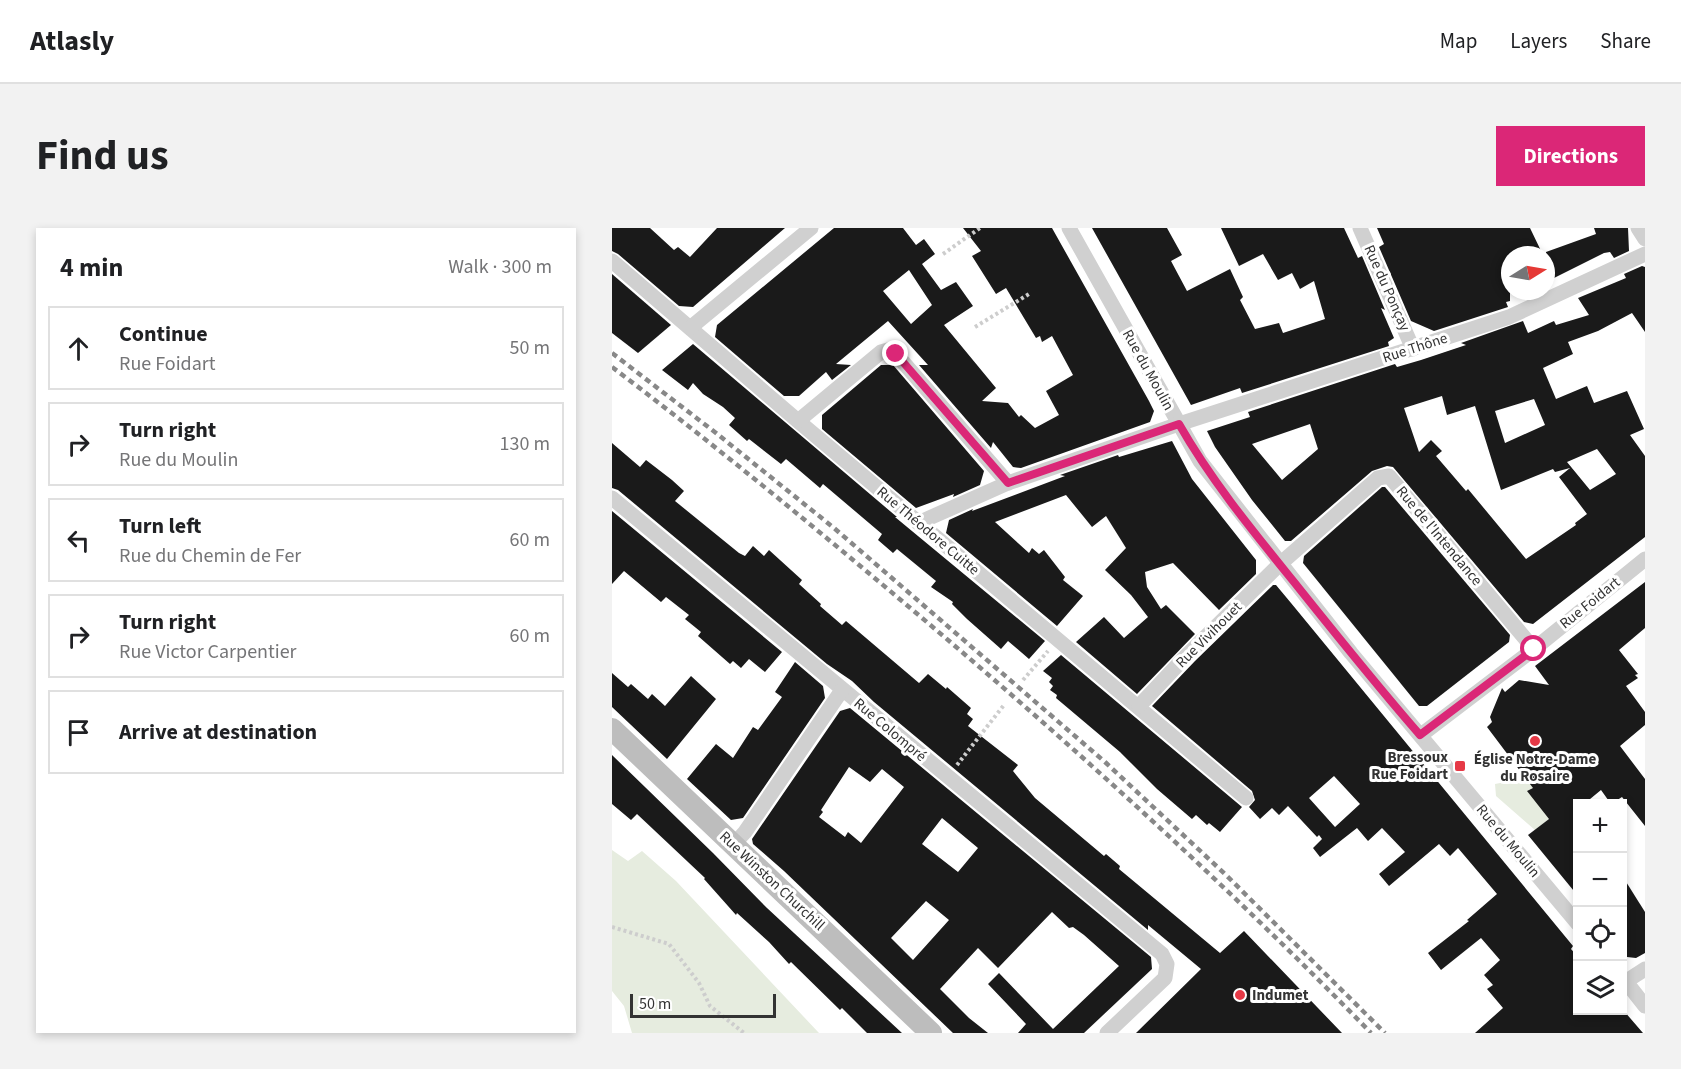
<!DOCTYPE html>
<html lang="en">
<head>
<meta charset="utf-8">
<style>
  body { margin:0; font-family:"Source Sans 3",sans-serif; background:#f2f2f2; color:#202124 }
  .controls { position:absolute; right:18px; bottom:18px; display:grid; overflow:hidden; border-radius:0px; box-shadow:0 3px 9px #0003 }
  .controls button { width:54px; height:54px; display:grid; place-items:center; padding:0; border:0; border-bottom:2px solid #e0e0e0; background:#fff; color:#202124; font:30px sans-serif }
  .compass { position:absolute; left:889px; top:18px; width:54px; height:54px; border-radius:50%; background:#fff; box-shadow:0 3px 9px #0003; rotate:79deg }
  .scale { position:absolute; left:18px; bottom:15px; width:146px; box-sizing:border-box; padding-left:6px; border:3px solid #333; border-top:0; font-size:16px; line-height:21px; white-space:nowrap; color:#333; -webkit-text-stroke:4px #fff; paint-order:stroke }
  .stop { position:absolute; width:18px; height:18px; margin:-14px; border:4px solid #db2777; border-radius:50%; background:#fff }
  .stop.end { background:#db2777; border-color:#fff; box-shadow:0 2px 6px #0008 }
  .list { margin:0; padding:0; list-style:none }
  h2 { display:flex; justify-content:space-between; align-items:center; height:78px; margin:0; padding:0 24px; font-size:26px }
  h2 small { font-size:20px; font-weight:400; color:#757577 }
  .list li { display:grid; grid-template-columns:39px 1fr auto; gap:18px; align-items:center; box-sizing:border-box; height:84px; margin:0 12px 12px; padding:0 12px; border:2px solid #e0e0e0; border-radius:0px }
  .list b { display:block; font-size:22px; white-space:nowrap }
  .list p { margin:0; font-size:20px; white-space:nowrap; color:#757577 }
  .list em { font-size:20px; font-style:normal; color:#757577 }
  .icon { flex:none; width:33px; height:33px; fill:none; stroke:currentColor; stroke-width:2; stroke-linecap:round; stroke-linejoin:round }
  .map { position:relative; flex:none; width:1033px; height:805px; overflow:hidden; border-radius:0px }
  header { display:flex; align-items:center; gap:36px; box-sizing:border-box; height:84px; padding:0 30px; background:#fff; border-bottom:2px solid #e0e0e0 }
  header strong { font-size:28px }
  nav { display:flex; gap:33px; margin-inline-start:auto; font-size:21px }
  .intro { display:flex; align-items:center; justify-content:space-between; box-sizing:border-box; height:144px; padding:0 36px }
  h1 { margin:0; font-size:42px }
  .button { padding:15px 27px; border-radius:0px; background:#db2777; color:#fff; font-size:21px; font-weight:700 }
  main { display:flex; gap:36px; padding:0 36px }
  aside { flex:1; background:#fff; border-radius:0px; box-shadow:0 3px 9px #0003 }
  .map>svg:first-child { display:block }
  .green { fill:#e6ecdf }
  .building { fill:#1a1a1a; fill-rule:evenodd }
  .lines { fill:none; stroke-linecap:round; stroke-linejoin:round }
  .path { stroke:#cdcdcd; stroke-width:4; stroke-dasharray:3 3; stroke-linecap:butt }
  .street { stroke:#d0d0d0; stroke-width:15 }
  .secondary { stroke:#bdbdbd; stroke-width:22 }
  .rail { stroke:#888; stroke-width:4.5; stroke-dasharray:6 4.5; stroke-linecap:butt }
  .route { stroke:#db2777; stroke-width:8 }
  .poi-dot { fill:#e63946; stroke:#fff; stroke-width:2 }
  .labels { text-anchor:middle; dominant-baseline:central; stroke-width:6; stroke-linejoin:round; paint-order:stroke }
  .street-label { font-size:15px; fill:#333; stroke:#fff }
  .poi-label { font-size:15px; font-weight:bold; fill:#333; stroke:#fff; text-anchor:end }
</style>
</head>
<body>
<header>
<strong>Atlasly</strong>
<nav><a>Map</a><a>Layers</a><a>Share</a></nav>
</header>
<div class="intro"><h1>Find us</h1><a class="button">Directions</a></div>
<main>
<aside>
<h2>4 min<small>Walk · 300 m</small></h2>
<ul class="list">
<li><svg class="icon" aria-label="ahead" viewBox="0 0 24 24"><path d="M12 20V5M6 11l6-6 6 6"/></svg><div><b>Continue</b><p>Rue Foidart</p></div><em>50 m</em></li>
<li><svg class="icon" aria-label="right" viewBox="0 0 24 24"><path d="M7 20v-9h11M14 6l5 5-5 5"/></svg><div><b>Turn right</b><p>Rue du Moulin</p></div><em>130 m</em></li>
<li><svg class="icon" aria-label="left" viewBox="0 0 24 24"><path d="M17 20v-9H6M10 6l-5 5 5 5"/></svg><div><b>Turn left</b><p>Rue du Chemin de Fer</p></div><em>60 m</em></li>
<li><svg class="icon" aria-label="right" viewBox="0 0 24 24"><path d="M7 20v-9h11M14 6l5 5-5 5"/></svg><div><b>Turn right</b><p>Rue Victor Carpentier</p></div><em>60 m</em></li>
<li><svg class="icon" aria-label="arrive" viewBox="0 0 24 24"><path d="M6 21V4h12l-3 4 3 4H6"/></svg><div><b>Arrive at destination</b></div></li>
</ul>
</aside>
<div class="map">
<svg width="1033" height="805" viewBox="0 0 1033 805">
  <rect width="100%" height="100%" fill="#fff"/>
  <g class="green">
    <polygon points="914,550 922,559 916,563 937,591 923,602 884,568 883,556"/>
    <polygon points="0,622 16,633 30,623 64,653 207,805 20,805 12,778 0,763"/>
  </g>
  <g class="building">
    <polygon points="0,0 38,0 62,22 66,19 78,29 105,0 173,0 81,79 67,78 6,26 0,23"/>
    <path d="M222,0H291L304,17L312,11L323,26L310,36L329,62L344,54L361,78L332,97L384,160L370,173L396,175L407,189L409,187L423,200L447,187L434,163L461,147L440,108L430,114L428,108L424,110L394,60L384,66L360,28L369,23L351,0H440L537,173L542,183L538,194L409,240L401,239L381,214L379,220L307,137H316L276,93L224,136L239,137L220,152L214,144L187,168H172L103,109L105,97ZM297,42L320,77L299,96L271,63Z"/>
    <polygon points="480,0 555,0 570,27 559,33 575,63 618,41 631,69 628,72 643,101 667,95 671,105 713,91 702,53 688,61 680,45 666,52 651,26 627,38 609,0 732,0 746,30 750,28 773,82 769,80 782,110 776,114 777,118 630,165 628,160 579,177"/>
    <polygon points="765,0 918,0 931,27 898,27 898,73 894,74 896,79 822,103 799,93 767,19 772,16"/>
    <polygon points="982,0 1016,0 1017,23 1002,30 998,24 992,25 934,54 934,24 984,6"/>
    <path d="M1030,38L1033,39V104L1020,85L986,103L956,114L961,126L931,140L944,171L975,158L982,175L1015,163L1032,201L1018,207L1033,228V309L921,396L912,394L781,239L775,238L760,243L679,313H673L640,272L603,219L595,203L638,189L636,184L783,136L785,139L809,132L854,117L849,115L911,93L916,105L942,93L944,97L977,87L966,70L1014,50L1012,46ZM830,168L835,187L863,178L889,262L941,241L943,244L958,240L947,249L975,286L963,295L964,297L914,331L856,261L854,263L824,228L830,223L819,212L807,224L792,180ZM922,171L933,197L893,215L883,183ZM698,196L706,221L670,252L640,216ZM985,221L1004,246L978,262L955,234Z"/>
    <polygon points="0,46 59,97 26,125 0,105"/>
    <polygon points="81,116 285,289 283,289 433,413 417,431 396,413 389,421 355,391 340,376 341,374 319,359 324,353 285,321 281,325 266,312 270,306 211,256 208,260 174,231 169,236 137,211 135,213 117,197 123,190 111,179 91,166 81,155 76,162 50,142"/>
    <polygon points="269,137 281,137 372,243 368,257 341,269 342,266 304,280 210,201 210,187"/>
    <polygon points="560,213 580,251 644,332 644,346 607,382 561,335 533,344 535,359 549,381 554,377 583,406 525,466 464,414 492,389 512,410 536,389 519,367 493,342 514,320 494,288 480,299 454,267 383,294 417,325 420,320 427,326 432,322 453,349 451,352 471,368 445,398 334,305 337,292 361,281 360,283 453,248 448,247 506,227 507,229"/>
    <polygon points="0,215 28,239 34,232 60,252 72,263 63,273 127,325 133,328 141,318 152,328 157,322 190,352 187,356 209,376 208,378 230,397 234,393 307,455 316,446 334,461 335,459 359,480 355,486 361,491 356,498 406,537 401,543 423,570 492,628 494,626 508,638 507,641 608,725 632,703 730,805 524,805 589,741 536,697 536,702 262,474 240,453 215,436 6,262 0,260"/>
    <polygon points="770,259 773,259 898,407 897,414 815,478 807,478 691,335 692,328"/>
    <polygon points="0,283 170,424 153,444 137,431 129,440 121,433 118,436 86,408 89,404 73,391 77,387 54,369 49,374 12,343 0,356"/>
    <polygon points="1033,354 1033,400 1007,422 1026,446 1023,447 1026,450 1014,458 1033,484 1033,497 1008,518 1033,551 1033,598 1010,569 999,576 989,562 972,576 966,576 966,581 962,584 966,588 966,668 916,607 937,591 915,563 921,560 875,499 880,494 878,489 890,460 893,464 907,452 937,457 923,438"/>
    <path d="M661,357H664L679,375L961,718L959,721L966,729V783H1012L1031,805H863L891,780L875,761L881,757L872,747L888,732L869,710L829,742L816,725L857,693L855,692L885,666L846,620L838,628L827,616L777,658L767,646L793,624L770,600L756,613L745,600L708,629L701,620L710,611L707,607L705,609L676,578L667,587L660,580L648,591L637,579L643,572L640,563L540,478L583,433ZM722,548L748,576L723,599L697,570Z"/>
    <polygon points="449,427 630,579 608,604 597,595 595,597 584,587 580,591 545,561 508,524 444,470 445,467 438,462 441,458 437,454 440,450 431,443"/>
    <polygon points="183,434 211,458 213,470 131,590 119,592 75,551 104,516 121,530 141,499 146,502 170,469 163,464"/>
    <polygon points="0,445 16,459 19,456 36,471 40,466 53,478 79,448 104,471 55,531 0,479"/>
    <path d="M238,480L539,729L540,741L472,805H406L414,796L376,756L387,745L441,801L507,738L472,707L461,699L457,700L440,684L386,740L366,720L328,761L357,790L376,805H341L172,643L141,616L140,611L228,483ZM237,539L258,554L270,541L292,559L249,615L236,604L233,609L207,589L211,584L209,582ZM330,590L366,620L346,644L310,616ZM314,673L337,692L301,732L279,710Z"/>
    <polygon points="0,527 101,625 155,680 290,805 255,805 230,780 228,782 179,734 177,736 157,714 125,685 124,687 92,651 93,650 25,586 19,592 0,576"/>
    <polygon points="1011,649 1033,684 1033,725 1024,730 1015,729 1011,724"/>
  </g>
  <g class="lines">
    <g class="path">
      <polyline points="331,26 368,0"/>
      <polyline points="363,99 417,66"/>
      <polyline points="411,452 436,423"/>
      <polyline points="345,537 392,477"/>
      <polyline points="0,699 57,716 87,755 98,778 132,805"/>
    </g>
    <g class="street">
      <polyline points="457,0 588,233 739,425 966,696"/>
      <polyline points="748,0 801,121"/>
      <polyline points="1026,0 1033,11"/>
      <polyline points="0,33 186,193 634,570"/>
      <polyline points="78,100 199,0"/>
      <polyline points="186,193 269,124 276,122 284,126 396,255"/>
      <polyline points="0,270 550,726 555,736 553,750 495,805"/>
      <polyline points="306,295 396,255 567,196 897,89 1033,26"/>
      <polyline points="527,478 576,426 668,336 766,250 777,248 922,421"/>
      <polyline points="809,507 922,421 1033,331"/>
      <polyline points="122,616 133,604 230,462"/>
      <polyline points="1011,750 1033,778"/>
      <polyline points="1013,754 1033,741"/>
    </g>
    <polyline class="secondary" points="0,501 319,805"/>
    <g class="rail">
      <polyline points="0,125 104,205 222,300 493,534 614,647 773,805"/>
      <path d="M0,139C108,221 212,307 316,395C469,525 619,661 759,805"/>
    </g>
  </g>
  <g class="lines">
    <path class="route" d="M284,126L396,255L567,196C600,254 644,307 686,359C726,409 766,459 808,507L922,421"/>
  </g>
  <g class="poi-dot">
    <circle cx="923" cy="513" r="6"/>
    <rect x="842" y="532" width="12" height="12" rx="3"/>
    <circle cx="628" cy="767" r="6"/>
  </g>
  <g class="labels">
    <g class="street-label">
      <text transform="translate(775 60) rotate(66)">Rue du Ponçay</text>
      <text transform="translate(803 120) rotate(-18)">Rue Thône</text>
      <text transform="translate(536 142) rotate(61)">Rue du Moulin</text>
      <text transform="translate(316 303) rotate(40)">Rue Théodore Cuitte</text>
      <text transform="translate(827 308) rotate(50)">Rue de l'Intendance</text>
      <text transform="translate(978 375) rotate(-39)">Rue Foidart</text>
      <text transform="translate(597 407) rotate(-45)">Rue Vivihouet</text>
      <text transform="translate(278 502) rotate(40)">Rue Colompré</text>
      <text transform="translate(896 613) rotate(50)">Rue du Moulin</text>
      <text transform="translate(160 653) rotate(43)">Rue Winston Churchill</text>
    </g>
    <g class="poi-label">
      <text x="836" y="529">Bressoux<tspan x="836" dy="17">Rue Foidart</tspan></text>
      <text x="923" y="531" text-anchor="middle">Église Notre-Dame<tspan x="923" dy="17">du Rosaire</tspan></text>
      <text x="640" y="767" text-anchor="start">Indumet</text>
    </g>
  </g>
</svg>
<div class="controls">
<button>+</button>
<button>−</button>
<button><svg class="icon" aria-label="locate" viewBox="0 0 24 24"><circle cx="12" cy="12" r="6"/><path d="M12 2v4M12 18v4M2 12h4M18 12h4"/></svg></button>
<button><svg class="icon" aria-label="layers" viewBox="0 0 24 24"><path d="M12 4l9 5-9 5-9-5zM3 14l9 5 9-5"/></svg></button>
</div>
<svg class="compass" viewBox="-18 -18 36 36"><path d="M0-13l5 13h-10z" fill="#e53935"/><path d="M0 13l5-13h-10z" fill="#757577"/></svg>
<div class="scale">50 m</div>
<div class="stop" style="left:922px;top:421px"></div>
<div class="stop end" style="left:284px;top:126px"></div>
</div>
</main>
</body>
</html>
